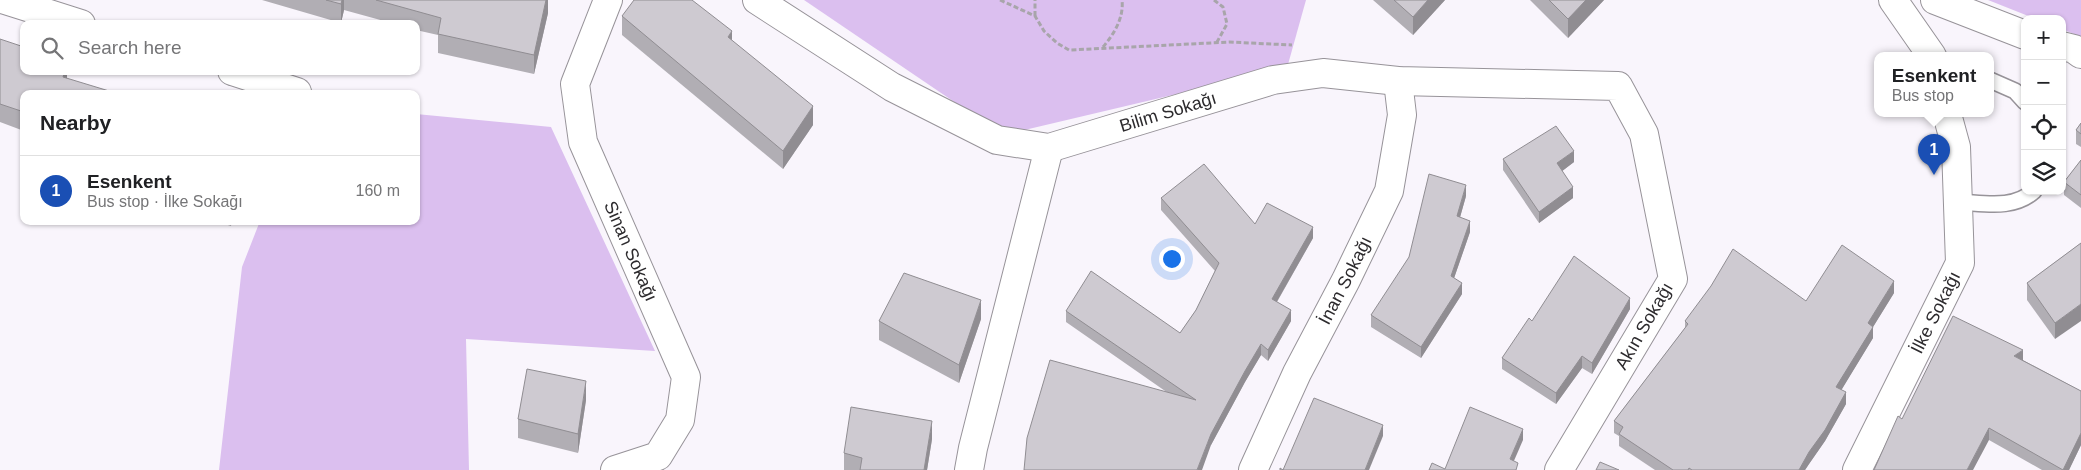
<!DOCTYPE html>
<html lang="en">
<head>
<meta charset="utf-8">
<style>
  body { margin:0; font-family:Helvetica,sans-serif; background:#f2f2f2; color:#202124 }
  .controls { position:absolute; right:15px; top:15px; display:grid; overflow:hidden; border-radius:10px; box-shadow:0 1px 4px #0004 }
  .controls button { width:45px; height:45px; display:grid; place-items:center; padding:0; border:0; border-bottom:1px solid #e0e0e0; background:#fff; color:#202124; font:25px sans-serif }
  .you { position:absolute; left:1171px; top:258px; width:18px; height:18px; margin:-12px; border:4px solid #fff; border-radius:50%; background:#1a73e8; box-shadow:0 0 0 8px #1a73e833 }
  .badge { display:grid; place-items:center; width:32px; height:32px; border-radius:50%; background:#d93025; color:#fff; font-size:16px; font-weight:700 }
  .pin { position:absolute; translate:-50% -41px; filter:drop-shadow(0 1px 2px #0008) }
  .pin::after { content:''; position:absolute; top:26px; width:18px; height:15px; background:inherit; clip-path:polygon(0 0,100% 0,50% 100%) }
  .popup { position:absolute; left:1874px; top:52px; width:120px; height:65px; box-sizing:border-box; display:grid; place-content:center; border-radius:10px; background:#fff; filter:drop-shadow(0 1px 4px #0005); font-size:16px; white-space:nowrap; color:#757577 }
  .popup b { font-size:19px; color:#202124 }
  .popup::after { content:''; position:absolute; left:50%; top:100%; margin-left:-10px; border:10px solid transparent; border-top-color:#fff }
  .list { margin:0; padding:0; list-style:none }
  h2 { display:flex; justify-content:space-between; align-items:center; height:65px; margin:0; padding:0 20px; font-size:21px }
  h2 small { font-size:16px; font-weight:400; color:#757577 }
  .list li { display:grid; grid-template-columns:32px 1fr auto; gap:15px; align-items:center; box-sizing:border-box; height:70px; padding:0 20px; border-top:1px solid #e0e0e0 }
  .list b { display:block; font-size:19px; white-space:nowrap }
  .list p { margin:0; font-size:16px; white-space:nowrap; color:#757577 }
  .list em { font-size:16px; font-style:normal; color:#757577 }
  .icon { flex:none; width:28px; height:28px; fill:none; stroke:currentColor; stroke-width:2; stroke-linecap:round; stroke-linejoin:round }
  .map { position:relative; flex:none; width:2081px; height:470px; overflow:hidden }
  .search { position:absolute; background:#fff; box-shadow:0 1px 4px #0004; left:20px; top:20px; width:400px; height:55px; display:flex; align-items:center; gap:12px; box-sizing:border-box; padding:0 18px; border-radius:10px; color:#757577; font-size:19px }
  .panel { position:absolute; background:#fff; box-shadow:0 1px 4px #0004; left:20px; top:90px; width:400px; height:135px; border-radius:10px }
  .map>svg:first-child { display:block }
  .green { fill:#dbbfef }
  .lines { fill:none; stroke-linecap:round; stroke-linejoin:round }
  .service-casing { stroke:#979399; stroke-width:18 }
  .minor-casing { stroke:#979399; stroke-width:30 }
  .path { stroke:#a8a5aa; stroke-width:3; stroke-dasharray:5 2.5; stroke-linecap:butt }
  .service { stroke:#fff; stroke-width:15 }
  .minor { stroke:#fff; stroke-width:28 }
  .wall { fill:#b1aeb4 }
  .shaded-wall { fill:#908d92 }
  .building { fill:#cecad1; stroke:#908d92 }
  .labels { text-anchor:middle; dominant-baseline:central; stroke-width:4.5; stroke-linejoin:round; paint-order:stroke }
  .street-label { font-size:18px; fill:#2d2b2e; stroke:#fff }
</style>
</head>
<body>
<div class="map">
<svg width="2081" height="470" viewBox="0 0 2081 470">
  <rect width="100%" height="100%" fill="#f9f5fc"/>
  <g class="green">
    <polygon points="804,0 1306,0 1287,68 1003,135"/>
    <polygon points="1988,0 2081,0 2081,37 2062,29 2062,19 2036,19"/>
    <polygon points="416,114 551,127 655,351 466,339 469,470 219,470 242,267 260,221 416,221"/>
  </g>
  <g class="lines">
    <g class="service-casing">
      <g id="service">
        <polyline points="1990,80 2015,91 2025,102"/>
        <path d="M1958,202C1984,203 2013,210 2034,191"/>
      </g>
    </g>
    <g class="minor-casing">
      <g id="minor">
        <polyline points="5,0 81,24"/>
        <path id="s1" d="M608,0L575,84L583,142L686,377L680,420L658,456L615,470"/>
        <path id="s2" d="M757,0L892,87L997,140L1049,148L1273,80L1323,73L1398,81L1618,86L1644,134L1673,279L1559,470"/>
        <polyline points="1893,0 1932,56"/>
        <polyline points="1935,0 2025,35"/>
        <polyline points="2062,46 2074,49 2081,54"/>
        <polyline points="232,71 297,92"/>
        <polyline points="969,470 973,448 1049,148"/>
        <path id="s3" d="M1253,470L1297,373L1346,280L1389,191L1402,115L1398,81"/>
        <path id="s4" d="M1857,470L1960,263L1956,147L1947,114"/>
      </g>
    </g>
    <g class="path">
      <polyline points="1000,0 1035,16 1044,31 1057,43 1069,50 1229,42 1292,45"/>
      <polyline points="1214,0 1223,7 1227,24 1217,42"/>
      <polyline points="1035,16 1035,0"/>
      <path d="M1103,47C1114,34 1124,18 1122,0"/>
    </g>
    <use href="#service" class="service"/>
    <use href="#minor" class="minor"/>
  </g>
  <g class="wall">
    <polygon points="262,0 548,0 548,13 534,74 438,53 438,35 416,30 416,24 395,24 344,10 341,23"/>
    <polygon points="1373,0 1445,0 1413,35"/>
    <polygon points="1530,0 1604,0 1568,38"/>
    <polygon points="622,16 732,41 813,125 783,169 622,35"/>
    <polygon points="0,39 67,71 24,94 24,131 0,122"/>
    <polygon points="2081,123 2081,147 2076,144 2076,130"/>
    <polygon points="1503,159 1574,162 1562,171 1573,198 1539,223 1503,170"/>
    <polygon points="2081,160 2081,208 2064,195 2064,182"/>
    <polygon points="1466,196 1460,217 1470,232 1454,278 1462,294 1421,358 1371,327 1371,315"/>
    <polygon points="1161,198 1255,224 1313,238 1277,302 1291,321 1268,361 1261,355 1245,382 1211,445 1168,393 1066,322 1066,311 1180,333 1196,310 1215,271 1161,210"/>
    <polygon points="215,221 232,221 231,226"/>
    <polygon points="2081,243 2055,339 2027,300 2027,283"/>
    <polygon points="1894,293 1873,327 1873,338 1841,390 1846,404 1825,441 1809,464 1805,470 1655,470 1619,446 1619,436 1614,433 1614,421 1685,328 1685,321 1806,301"/>
    <polygon points="1630,309 1592,374 1582,368 1556,404 1502,369 1502,358 1532,321"/>
    <polygon points="981,319 959,383 879,340 879,321"/>
    <polygon points="2023,360 2081,391 2081,445 2069,470 2042,470 1989,440 1902,419"/>
    <polygon points="586,400 578,453 518,438 518,419"/>
    <polygon points="932,439 927,470 844,470 844,453"/>
  </g>
  <g class="shaded-wall">
    <polygon points="342,0 344,0 344,10 341,23 341,4"/>
    <polygon points="546,0 548,0 548,13 534,74 534,55"/>
    <polygon points="1428,0 1445,0 1413,35 1413,17"/>
    <polygon points="1586,0 1604,0 1568,38 1568,19"/>
    <polygon points="732,31 732,49 728,37"/>
    <polygon points="65,71 67,71 67,82 63,77"/>
    <polygon points="813,106 813,125 783,169 783,151"/>
    <polygon points="1574,151 1574,162 1557,175 1557,163"/>
    <polygon points="1466,185 1466,196 1457,228 1457,216"/>
    <polygon points="1573,187 1573,198 1539,223 1539,212"/>
    <polygon points="1470,221 1470,232 1451,287 1451,276"/>
    <polygon points="1313,227 1313,238 1272,310 1272,299"/>
    <polygon points="1894,281 1894,293 1873,327 1873,338 1836,399 1836,387 1868,323"/>
    <polygon points="1462,283 1462,294 1421,358 1421,347"/>
    <polygon points="1630,298 1630,309 1592,374 1592,363"/>
    <polygon points="981,300 981,319 959,383 959,365"/>
    <polygon points="2081,304 2081,321 2055,339 2055,323"/>
    <polygon points="1291,310 1291,321 1268,361 1268,350"/>
    <polygon points="1261,344 1261,355 1245,382 1211,445 1202,470 1197,470 1211,434 1245,371"/>
    <polygon points="2023,350 2023,361 2014,356"/>
    <polygon points="1582,356 1582,368 1556,404 1556,393"/>
    <polygon points="586,381 586,400 578,453 578,434"/>
    <polygon points="1846,392 1846,404 1825,441 1809,464 1805,470 1799,470 1809,452"/>
    <polygon points="932,421 932,439 927,470 924,470"/>
    <polygon points="1383,425 1383,436 1369,470 1365,470"/>
    <polygon points="1989,428 1989,440 1973,470 1967,470"/>
    <polygon points="1523,429 1523,440 1510,470 1510,459"/>
    <polygon points="2081,433 2081,445 2069,470 2063,470"/>
  </g>
  <g class="building">
    <polygon points="326,0 342,0 341,4"/>
    <polygon points="376,0 546,0 534,55 438,34 441,18"/>
    <polygon points="634,0 692,0 732,31 728,37 813,106 783,151 622,16"/>
    <polygon points="1394,0 1428,0 1413,17"/>
    <polygon points="1549,0 1586,0 1568,19"/>
    <polygon points="0,39 24,47 24,71 65,71 63,77 119,94 24,94 24,112 0,104"/>
    <polygon points="2081,123 2081,134 2076,130"/>
    <polygon points="1556,126 1574,151 1557,163 1573,187 1539,212 1503,159"/>
    <polygon points="2081,160 2081,195 2064,182"/>
    <polygon points="1204,164 1255,224 1267,203 1313,227 1272,299 1291,310 1268,350 1261,344 1245,371 1211,434 1197,470 1024,470 1027,438 1050,360 1196,400 1066,311 1091,271 1180,333 1196,310 1219,263 1161,198"/>
    <polygon points="1429,174 1466,185 1457,216 1470,221 1451,276 1462,283 1421,347 1371,315 1409,257"/>
    <polygon points="2081,243 2081,304 2055,323 2027,283"/>
    <polygon points="1842,245 1894,281 1868,323 1873,327 1836,387 1846,392 1825,430 1809,452 1799,470 1692,470 1689,468 1688,470 1673,470 1619,434 1623,427 1614,421 1688,324 1685,321 1711,286 1733,249 1806,301"/>
    <polygon points="1574,256 1630,298 1592,363 1582,356 1556,393 1502,358 1529,318 1532,321"/>
    <polygon points="904,273 981,300 959,365 879,321"/>
    <polygon points="1953,316 2023,350 2014,356 2081,391 2081,433 2063,470 1989,428 1967,470 1874,470 1898,416 1902,419"/>
    <polygon points="527,369 586,381 578,434 518,419"/>
    <polygon points="1314,398 1383,425 1365,470 1280,470 1280,468 1283,470"/>
    <polygon points="851,407 932,421 924,470 860,470 862,458 844,453"/>
    <polygon points="1470,407 1523,429 1510,459 1518,463 1516,470 1429,470 1432,463 1445,469"/>
    <polygon points="1600,462 1619,470 1596,470"/>
  </g>
  <g class="labels">
    <g class="street-label">
      <text stroke="none"><textPath href="#s2" startOffset="455">Bilim Sokağı</textPath></text>
      <text stroke="none"><textPath href="#s1" startOffset="268">Sinan Sokağı</textPath></text>
      <text stroke="none"><textPath href="#s3" startOffset="211">İnan Sokağı</textPath></text>
      <text stroke="none"><textPath href="#s4" startOffset="176">İlke Sokağı</textPath></text>
      <text transform="translate(1644 326) rotate(-60)">Akın Sokağı</text>
    </g>
  </g>
</svg>
<div class="controls">
<button>+</button>
<button>−</button>
<button><svg class="icon" aria-label="locate" viewBox="0 0 24 24"><circle cx="12" cy="12" r="6"/><path d="M12 2v4M12 18v4M2 12h4M18 12h4"/></svg></button>
<button><svg class="icon" aria-label="layers" viewBox="0 0 24 24"><path d="M12 4l9 5-9 5-9-5zM3 14l9 5 9-5"/></svg></button>
</div>
<div class="you"></div>
<div class="pin badge" style="left:1934px;top:175px;background:#1a4fb4">1</div>
<div class="popup"><b>Esenkent</b>Bus stop</div>
<div class="search"><svg class="icon" aria-label="search" viewBox="0 0 24 24"><circle cx="10" cy="10" r="6"/><path d="M15 15l6 6"/></svg>Search here</div>
<section class="panel">
<h2>Nearby<small></small></h2>
<ul class="list">
<li><span class="badge" style="background:#1a4fb4">1</span><div><b>Esenkent</b><p>Bus stop · İlke Sokağı</p></div><em>160 m</em></li>
</ul>
</section>
</div>
</body>
</html>
